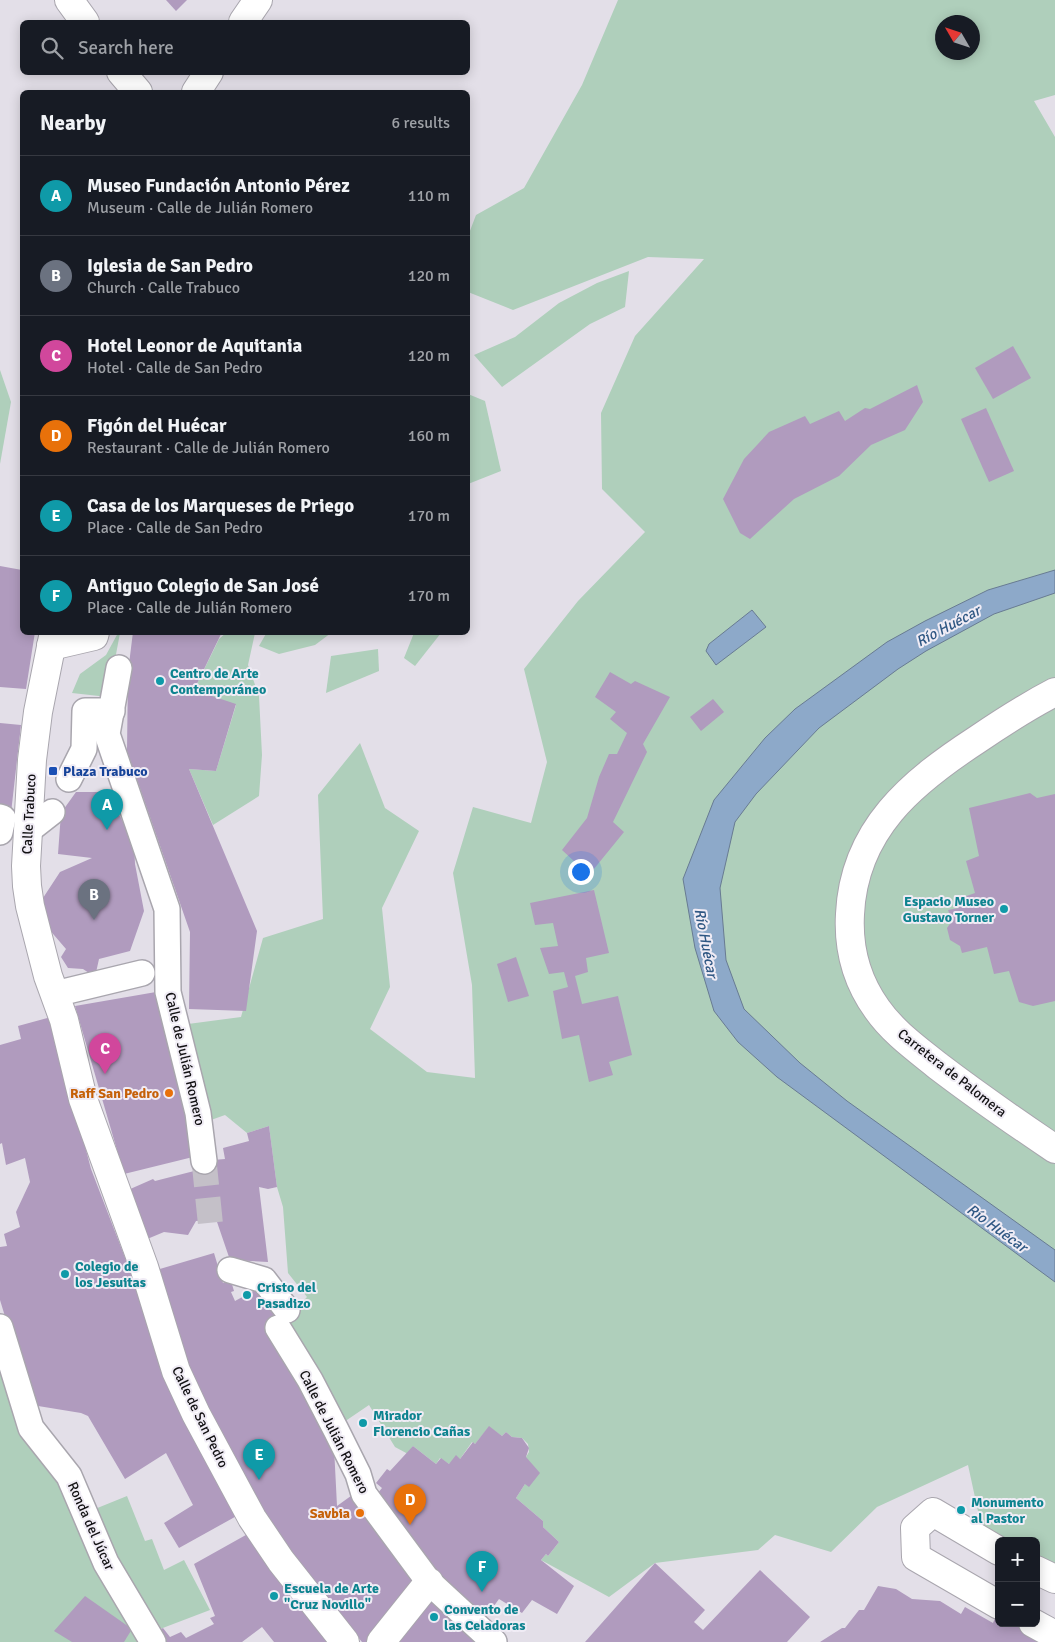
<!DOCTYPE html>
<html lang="en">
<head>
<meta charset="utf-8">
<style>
  body { margin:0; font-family:Signika,sans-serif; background:#242831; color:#f1f3f6 }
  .controls { position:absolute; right:15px; bottom:15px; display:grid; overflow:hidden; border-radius:8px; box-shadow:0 2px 12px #0003 }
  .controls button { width:45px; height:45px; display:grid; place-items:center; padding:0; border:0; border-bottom:1px solid #363941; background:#171b24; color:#f1f3f6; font:25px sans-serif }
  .compass { position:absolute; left:935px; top:15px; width:45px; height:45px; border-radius:50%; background:#171b24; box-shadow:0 2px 12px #0003; rotate:309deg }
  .you { position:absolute; left:580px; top:871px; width:18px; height:18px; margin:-12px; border:4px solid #fff; border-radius:50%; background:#1a73e8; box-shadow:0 0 0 8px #1a73e833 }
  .badge { display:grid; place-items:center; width:32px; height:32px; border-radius:50%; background:#cf96bc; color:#fff; font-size:16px; font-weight:700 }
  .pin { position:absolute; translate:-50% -41px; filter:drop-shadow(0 1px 2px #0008) }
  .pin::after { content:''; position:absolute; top:26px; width:18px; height:15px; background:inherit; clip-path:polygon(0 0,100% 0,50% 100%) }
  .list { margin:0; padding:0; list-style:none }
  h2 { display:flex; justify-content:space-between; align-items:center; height:65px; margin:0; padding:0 20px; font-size:21px }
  h2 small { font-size:16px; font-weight:400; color:#9ea1a6 }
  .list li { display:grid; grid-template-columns:32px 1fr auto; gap:15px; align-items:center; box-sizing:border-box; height:80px; padding:0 20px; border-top:1px solid #363941 }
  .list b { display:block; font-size:19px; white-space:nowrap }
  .list p { margin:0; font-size:16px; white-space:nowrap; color:#9ea1a6 }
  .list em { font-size:16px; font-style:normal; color:#9ea1a6 }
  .icon { flex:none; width:28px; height:28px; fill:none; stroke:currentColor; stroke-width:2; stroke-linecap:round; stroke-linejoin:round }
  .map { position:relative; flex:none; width:1055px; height:1642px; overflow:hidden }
  .search { position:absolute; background:#171b24; box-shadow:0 2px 12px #0003; left:20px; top:20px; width:450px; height:55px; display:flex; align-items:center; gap:12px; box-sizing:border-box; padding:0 18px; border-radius:8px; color:#9ea1a6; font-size:19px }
  .panel { position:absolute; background:#171b24; box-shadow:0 2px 12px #0003; left:20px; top:90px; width:450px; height:545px; border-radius:8px }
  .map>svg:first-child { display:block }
  .green { fill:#afcfbb; fill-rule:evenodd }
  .water { fill:#8da9c9; stroke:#687b92 }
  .building { fill:#b09bbe }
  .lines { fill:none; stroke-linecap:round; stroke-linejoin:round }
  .pedestrian-tunnel { stroke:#c4c0c8; stroke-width:25; stroke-dasharray:25 12; stroke-linecap:butt }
  .pedestrian-casing { stroke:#a9a6ae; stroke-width:28 }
  .minor-casing { stroke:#a9a6ae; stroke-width:30 }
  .tertiary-casing { stroke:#a9a6ae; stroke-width:30 }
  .pedestrian { stroke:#fff; stroke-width:25 }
  .minor { stroke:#fff; stroke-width:28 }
  .tertiary { stroke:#fff; stroke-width:28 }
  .culture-dot { fill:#0f9aa8; stroke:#f0ecf5; stroke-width:2 }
  .transit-dot { fill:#1a4fb4; stroke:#f0ecf5; stroke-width:2 }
  .food-dot { fill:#e8710a; stroke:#f0ecf5; stroke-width:2 }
  .labels { text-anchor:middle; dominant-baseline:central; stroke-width:4; stroke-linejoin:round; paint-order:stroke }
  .culture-label { font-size:14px; font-weight:bold; fill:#0d838f; stroke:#f0ecf5; text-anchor:start }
  .transit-label { font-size:14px; font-weight:bold; fill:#164399; stroke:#f0ecf5; text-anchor:start }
  .street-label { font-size:14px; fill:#121113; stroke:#f0ecf5 }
  .food-label { font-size:14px; font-weight:bold; fill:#c56008; stroke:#f0ecf5; text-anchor:end }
  .water-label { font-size:15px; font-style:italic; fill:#2f5783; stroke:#f0ecf5 }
</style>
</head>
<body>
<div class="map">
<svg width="1055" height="1642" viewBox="0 0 1055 1642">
  <rect width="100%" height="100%" fill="#e3dfe8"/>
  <g class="green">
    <path d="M618,0H1055V95L1034,101L1055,137V1569L1036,1560V1541H1006L981,1525L968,1465L877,1507L831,1552L775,1535L758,1550L655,1563L609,1597L541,1560L546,1554L548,1556L559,1542L543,1527V1521L516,1498L525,1484L526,1457L529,1452L528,1444L522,1438L512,1437L506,1432L502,1436L489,1427L475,1444L472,1442L460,1459L449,1464L440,1458L436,1464L413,1446L408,1454L395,1447L369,1405L344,1422L282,1323L307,1297L288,1273L283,1207L277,1187L269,1126L247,1133L225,1115L211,1120L188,1024L241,1017L263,938L323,919L318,795L360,743L385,808L419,831L382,908L390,987L370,1029L427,1072L475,1078L472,985L453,873L473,807L531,823L547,762L524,669L578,601L645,532L602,489L601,413L635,336L704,259L648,257L513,310L468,292V236L476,215L524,188L582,85ZM942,22H972V52H942Z"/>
    <polygon points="629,271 625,307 590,324 502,387 474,355 515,337 559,303 597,283"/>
    <polygon points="0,370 11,402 0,464"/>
    <polygon points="468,394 485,401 501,471 468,484"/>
    <polygon points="267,632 331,632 331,633 315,645 279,654 259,646"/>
    <polygon points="118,633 120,633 108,697 72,693 80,674 106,655"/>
    <polygon points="226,633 255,633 248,665 259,696 262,755 259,796 213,825 189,769 216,771 236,705 194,690 219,639"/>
    <polygon points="414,633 441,633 415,666 404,658"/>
    <polygon points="378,649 379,671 326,693 331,656"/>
    <polygon points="0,1361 26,1442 59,1482 143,1642 0,1642"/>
    <polygon points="127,1496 145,1541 152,1539 164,1570 184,1560 210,1610 147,1634 90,1511"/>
  </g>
  <g class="water">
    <polygon points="1055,570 1055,593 994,614 926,651 898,669 819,728 756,794 735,822 720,888 726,960 744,1009 800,1063 847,1101 1055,1250 1055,1282 777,1077 738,1042 714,1011 695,948 683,879 714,800 765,738 795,709 887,642 925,621 988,590"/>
    <polygon points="752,610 766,627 716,665 706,651 709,644"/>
  </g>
  <g class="building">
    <polygon points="166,0 187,0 176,11"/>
    <polygon points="1013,346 1031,378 993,399 975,368"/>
    <polygon points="917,385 923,402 905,430 871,445 839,476 794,499 750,539 740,533 723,499 744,459 769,432 805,416 810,424 839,411 845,421 865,408 870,409"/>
    <polygon points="986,408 1014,471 989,482 961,419"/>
    <polygon points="0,566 22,570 22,632 35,632 26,689 0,687"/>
    <polygon points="133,632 222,632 194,690 236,704 216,771 189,769 257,931 246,1011 189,1009 190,932 127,751 128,672"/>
    <polygon points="610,672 631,684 635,681 670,697 643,744 647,752 613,822 624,832 589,875 562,850 587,818 599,777 609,754 617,754 627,733 610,719 616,712 595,697"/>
    <polygon points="713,699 724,712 701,731 690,717"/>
    <polygon points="0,723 21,725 11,813 0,813"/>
    <polygon points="76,792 107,792 134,842 135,864 144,911 130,951 99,959 95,977 83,969 68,968 61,957 66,949 48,928 43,898 60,872 92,858 58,854 61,813"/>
    <polygon points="1030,793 1037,798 1055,794 1055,1001 1033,1006 1019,1002 1009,971 994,974 987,947 962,953 960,946 950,940 947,928 952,921 948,910 959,908 958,899 975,893 966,861 979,856 969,808"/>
    <polygon points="594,890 609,953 586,958 588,972 575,976 582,1004 618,996 632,1055 609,1062 613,1075 589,1082 579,1035 562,1039 553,991 568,987 564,972 549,974 540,948 558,946 553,923 535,925 530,903"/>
    <polygon points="516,957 529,996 508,1002 497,964"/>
    <polygon points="156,992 197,1156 124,1174 75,1006"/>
    <polygon points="51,1017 91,1169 114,1229 170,1374 242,1513 179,1548 164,1523 193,1505 166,1453 125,1479 88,1416 81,1413 32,1405 0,1300 0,1247 7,1246 4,1234 20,1227 16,1212 30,1182 25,1158 6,1165 2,1143 0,1144 0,1045 21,1039 18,1026"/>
    <polygon points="269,1126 277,1187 268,1189 259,1187 268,1262 230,1260 216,1219 196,1221 188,1235 164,1232 140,1242 128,1190 153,1179 155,1181 202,1169 201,1161 225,1159 223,1148 249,1141 247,1133"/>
    <polygon points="214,1253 223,1283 231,1281 234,1291 231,1292 235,1301 257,1289 282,1323 334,1447 337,1506 355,1493 420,1581 375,1642 362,1642 298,1566 231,1458 189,1366 153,1271"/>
    <polygon points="489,1426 502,1436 506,1432 512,1437 522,1438 529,1448 526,1457 540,1473 529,1487 525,1484 516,1498 543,1521 543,1527 559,1542 548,1556 546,1554 541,1560 574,1586 557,1614 532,1600 522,1613 499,1599 480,1625 373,1499 382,1488 376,1483 387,1469 390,1471 413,1446 436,1464 441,1458 449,1464 456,1455 460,1459 473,1442 475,1444"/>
    <polygon points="253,1531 339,1642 274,1642 262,1627 242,1642 159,1642 155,1632 163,1628 170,1637 181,1632 186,1638 214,1624 210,1618 215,1616 194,1564"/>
    <polygon points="655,1563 705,1610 694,1622 703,1630 760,1570 810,1617 787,1642 585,1642"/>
    <polygon points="878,1586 896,1589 912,1599 940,1601 961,1614 965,1607 993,1623 996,1616 999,1617 999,1623 1025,1623 1039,1639 1037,1642 820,1642 842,1628 845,1628 859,1610 864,1610"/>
    <polygon points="431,1592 487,1642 388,1642"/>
    <polygon points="85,1596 132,1629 124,1642 72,1642 54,1631"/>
  </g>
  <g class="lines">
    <polyline class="pedestrian-tunnel" points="204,1161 211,1229"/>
    <g class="pedestrian-casing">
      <g id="pedestrian">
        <polyline points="119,668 107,734 167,909 168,992 198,1113 204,1161"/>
        <polyline points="69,779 84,749 85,711 112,711"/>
        <polyline points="0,817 3,818 0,832"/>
        <polyline points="29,830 52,812"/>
        <polyline points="55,994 142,973"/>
        <polyline points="230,1270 264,1280 287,1310"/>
        <polyline points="0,1327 31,1428 69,1476 106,1563 153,1642"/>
        <polyline points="278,1328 310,1380 336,1430 358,1474 364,1494 429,1582 494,1642"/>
      </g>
    </g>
    <g class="minor-casing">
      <g id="minor">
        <polyline points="51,646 94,636 95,632"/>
        <polyline points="999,1551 933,1512 915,1528 916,1557 999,1605"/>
        <polyline points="1036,1570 1055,1579"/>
        <polyline points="1033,1623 1055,1635"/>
        <polyline points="381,1642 429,1582"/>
      </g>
    </g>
    <g class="tertiary-casing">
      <g id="tertiary">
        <polyline points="69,0 85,22"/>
        <polyline points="243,22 258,0"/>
        <polyline points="121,72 138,92"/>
        <polyline points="196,92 209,72"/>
        <polyline points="54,632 38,712 32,760 26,866 27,886 30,906 48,976 64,1020 83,1099 144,1267 176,1371 196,1414 252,1518 281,1561 345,1642"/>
        <path d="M1055,692C1028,706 1003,722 978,739C912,782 854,829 850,914C848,949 856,980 877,1009C893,1032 917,1049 938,1066C976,1095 1015,1122 1055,1149"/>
      </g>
    </g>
    <use href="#pedestrian" class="pedestrian"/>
    <use href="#minor" class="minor"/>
    <use href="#tertiary" class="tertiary"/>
  </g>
  <g class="culture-dot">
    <circle cx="160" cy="681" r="5"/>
    <circle cx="1004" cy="909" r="5"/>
    <circle cx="65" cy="1274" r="5"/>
    <circle cx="247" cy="1295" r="5"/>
    <circle cx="363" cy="1423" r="5"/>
    <circle cx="961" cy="1510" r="5"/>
    <circle cx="274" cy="1596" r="5"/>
    <circle cx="434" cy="1617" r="5"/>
  </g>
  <rect class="transit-dot" x="48" y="766" width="10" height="10" rx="2.5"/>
  <g class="food-dot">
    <circle cx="169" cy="1093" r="5"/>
    <circle cx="360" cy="1513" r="5"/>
  </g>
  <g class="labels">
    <g class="culture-label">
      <text x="170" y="673">Centro de Arte<tspan x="170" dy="16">Contemporáneo</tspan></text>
      <text x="994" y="901" text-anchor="end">Espacio Museo<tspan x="994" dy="16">Gustavo Torner</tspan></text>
      <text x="75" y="1266">Colegio de<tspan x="75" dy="16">los Jesuitas</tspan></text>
      <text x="257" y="1287">Cristo del<tspan x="257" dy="16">Pasadizo</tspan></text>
      <text x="373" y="1415">Mirador<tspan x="373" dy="16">Florencio Cañas</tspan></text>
      <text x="971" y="1502">Monumento<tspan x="971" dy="16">al Pastor</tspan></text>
      <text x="284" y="1588">Escuela de Arte<tspan x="284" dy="16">"Cruz Novillo"</tspan></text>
      <text x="444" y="1609">Convento de<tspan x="444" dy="16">las Celadoras</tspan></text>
    </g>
    <g class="transit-label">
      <text x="63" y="771">Plaza Trabuco</text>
    </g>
    <g class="street-label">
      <text transform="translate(29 814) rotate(-87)">Calle Trabuco</text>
      <text transform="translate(185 1059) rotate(77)">Calle de Julián Romero</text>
      <text transform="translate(952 1073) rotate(38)">Carretera de Palomera</text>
      <text transform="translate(200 1417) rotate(64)">Calle de San Pedro</text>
      <text transform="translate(334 1432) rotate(63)">Calle de Julián Romero</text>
      <text transform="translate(91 1526) rotate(66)">Ronda del Júcar</text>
    </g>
    <g class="food-label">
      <text x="159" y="1093">Raff San Pedro</text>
      <text x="350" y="1513">Savbia</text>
    </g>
    <g class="water-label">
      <text transform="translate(948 626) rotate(-28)">Río Huécar</text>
      <text transform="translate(706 943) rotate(79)">Río Huécar</text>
      <text transform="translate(997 1228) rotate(36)">Río Huécar</text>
    </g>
  </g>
</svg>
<div class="controls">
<button>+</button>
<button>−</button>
</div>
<svg class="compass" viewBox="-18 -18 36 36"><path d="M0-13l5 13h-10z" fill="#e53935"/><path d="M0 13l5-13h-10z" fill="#9ea1a6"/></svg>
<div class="you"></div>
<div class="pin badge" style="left:107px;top:830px;background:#0f9aa8">A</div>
<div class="pin badge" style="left:94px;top:920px;background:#6b7280">B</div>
<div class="pin badge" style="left:105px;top:1074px;background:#d1479c">C</div>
<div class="pin badge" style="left:410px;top:1525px;background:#e8710a">D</div>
<div class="pin badge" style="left:259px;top:1480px;background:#0f9aa8">E</div>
<div class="pin badge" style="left:482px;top:1592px;background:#0f9aa8">F</div>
<div class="search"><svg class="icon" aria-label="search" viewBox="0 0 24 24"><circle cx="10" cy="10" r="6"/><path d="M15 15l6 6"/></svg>Search here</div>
<section class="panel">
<h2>Nearby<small>6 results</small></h2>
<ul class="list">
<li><span class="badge" style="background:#0f9aa8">A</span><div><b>Museo Fundación Antonio Pérez</b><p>Museum · Calle de Julián Romero</p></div><em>110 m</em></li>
<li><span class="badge" style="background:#6b7280">B</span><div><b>Iglesia de San Pedro</b><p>Church · Calle Trabuco</p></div><em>120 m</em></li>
<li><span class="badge" style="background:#d1479c">C</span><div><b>Hotel Leonor de Aquitania</b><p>Hotel · Calle de San Pedro</p></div><em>120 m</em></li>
<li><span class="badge" style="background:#e8710a">D</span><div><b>Figón del Huécar</b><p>Restaurant · Calle de Julián Romero</p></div><em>160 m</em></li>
<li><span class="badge" style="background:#0f9aa8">E</span><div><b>Casa de los Marqueses de Priego</b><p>Place · Calle de San Pedro</p></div><em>170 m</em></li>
<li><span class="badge" style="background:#0f9aa8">F</span><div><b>Antiguo Colegio de San José</b><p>Place · Calle de Julián Romero</p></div><em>170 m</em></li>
</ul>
</section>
</div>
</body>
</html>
